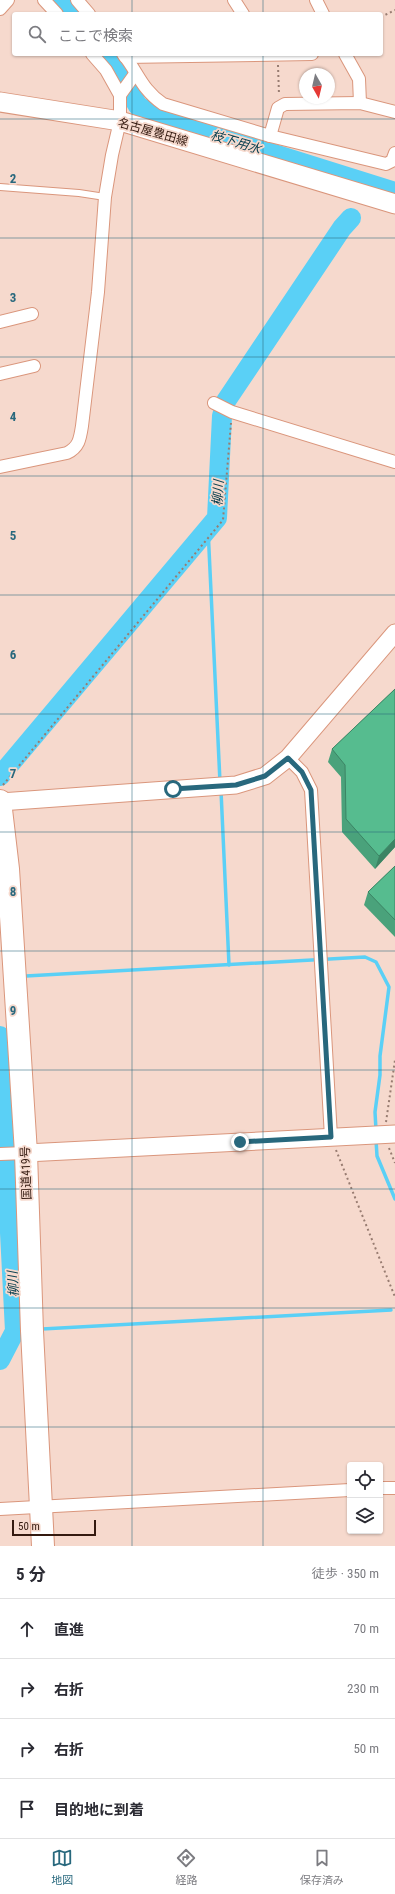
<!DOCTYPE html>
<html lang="ja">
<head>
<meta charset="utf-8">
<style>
  body { margin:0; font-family:"Roboto Condensed","Noto Sans JP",sans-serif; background:#f2f2f3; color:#2b2b33 }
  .controls { position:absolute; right:12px; bottom:12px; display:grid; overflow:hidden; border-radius:4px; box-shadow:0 1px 3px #0004 }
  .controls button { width:36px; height:36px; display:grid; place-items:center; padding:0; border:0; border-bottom:1px solid #e1e1e2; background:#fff; color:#2b2b33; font:20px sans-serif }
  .compass { position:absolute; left:299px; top:68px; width:36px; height:36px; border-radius:50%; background:#fff; box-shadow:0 1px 3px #0004; rotate:172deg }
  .scale { position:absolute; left:12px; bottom:10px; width:84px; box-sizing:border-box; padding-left:4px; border:2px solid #341a10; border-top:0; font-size:11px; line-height:14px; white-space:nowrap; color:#341a10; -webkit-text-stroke:3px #f6d9cd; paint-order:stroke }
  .stop { position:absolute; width:12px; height:12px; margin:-9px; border:3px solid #28687d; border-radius:50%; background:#fff }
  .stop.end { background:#28687d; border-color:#fff; box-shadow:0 1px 4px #0008 }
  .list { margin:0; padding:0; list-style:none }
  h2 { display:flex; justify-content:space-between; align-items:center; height:52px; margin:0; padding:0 16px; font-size:17px }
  h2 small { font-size:13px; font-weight:400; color:#7c7c81 }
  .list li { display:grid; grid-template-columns:26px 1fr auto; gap:12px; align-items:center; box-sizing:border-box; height:60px; padding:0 16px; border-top:1px solid #e1e1e2 }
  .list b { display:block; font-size:15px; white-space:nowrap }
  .list em { font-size:13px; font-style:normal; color:#7c7c81 }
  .icon { flex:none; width:22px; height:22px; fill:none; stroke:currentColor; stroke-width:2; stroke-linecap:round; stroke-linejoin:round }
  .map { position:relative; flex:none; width:395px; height:1546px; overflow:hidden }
  .search { position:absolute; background:#fff; box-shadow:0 1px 3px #0004; left:12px; right:12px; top:12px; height:44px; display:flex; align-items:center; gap:10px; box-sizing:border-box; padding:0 14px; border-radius:4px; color:#7c7c81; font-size:15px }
  .sheet { height:292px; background:#fff }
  nav { display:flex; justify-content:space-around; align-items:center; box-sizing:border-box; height:56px; border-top:1px solid #e1e1e2; background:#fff; font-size:11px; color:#7c7c81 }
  nav a { display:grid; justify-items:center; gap:2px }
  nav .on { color:#28687d }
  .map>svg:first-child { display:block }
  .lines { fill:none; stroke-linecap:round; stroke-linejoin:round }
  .stream { stroke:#5ad0f6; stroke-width:3.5 }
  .river { stroke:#5ad0f6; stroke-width:20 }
  .lane-casing { stroke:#da967c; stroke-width:8 }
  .street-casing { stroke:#da967c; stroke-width:14 }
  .secondary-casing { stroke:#da967c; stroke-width:19 }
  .primary-casing { stroke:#da967c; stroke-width:21 }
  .highway-casing { stroke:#da967c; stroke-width:24 }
  .path { stroke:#987c71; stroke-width:2; stroke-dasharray:2 3; stroke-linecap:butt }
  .lane { stroke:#fff; stroke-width:6 }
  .street { stroke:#fff; stroke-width:12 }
  .secondary { stroke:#fff; stroke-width:17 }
  .primary { stroke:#fff; stroke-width:19 }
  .highway { stroke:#fff; stroke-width:22 }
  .wall { fill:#4aa27b }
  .shaded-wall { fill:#3c8464 }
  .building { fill:#56bc8f; stroke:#3c8464 }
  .route { stroke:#28687d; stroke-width:5 }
  .grid { fill:none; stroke:#28687d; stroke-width:1; stroke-opacity:0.55 }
  .labels { text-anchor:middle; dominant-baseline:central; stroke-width:3.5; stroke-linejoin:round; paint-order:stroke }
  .street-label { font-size:12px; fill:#341a10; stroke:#f6d9cd }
  .water-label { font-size:13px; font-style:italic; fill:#0b4150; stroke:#f6d9cd }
  .grid-label { font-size:13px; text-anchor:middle; font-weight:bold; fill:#28687d; stroke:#f6d9cd; stroke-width:3.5; stroke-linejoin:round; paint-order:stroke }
</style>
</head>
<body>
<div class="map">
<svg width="395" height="1546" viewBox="0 0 395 1546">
  <rect width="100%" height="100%" fill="#f6d9cd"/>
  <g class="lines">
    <g class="stream">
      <polyline points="208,528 220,782"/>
      <polyline points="221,791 229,965"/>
      <polyline points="26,976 365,957 376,962 389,987 380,1056 380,1075 375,1112 376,1130"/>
      <polyline points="376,1140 377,1156 395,1199"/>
      <polyline points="42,1329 391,1310"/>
    </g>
    <g class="river">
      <polyline points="58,0 70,14"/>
      <polyline points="103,54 119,74 138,106 159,118 395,192"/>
      <polyline points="0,776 217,518 222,416 226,401 342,228 351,218"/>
      <polyline points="0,1036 15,1331 0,1360"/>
    </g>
    <g class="lane-casing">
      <polyline id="lane" points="0,187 79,193 105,197"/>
    </g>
    <g class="street-casing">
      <g id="street">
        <polyline points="44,0 57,14"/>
        <polyline points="77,0 89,14"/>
        <polyline points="234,0 243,14"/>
        <polyline points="316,0 323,14"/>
        <polyline points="0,9 8,0"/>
        <polyline points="92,54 106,70 120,95"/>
        <path d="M123,54C138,72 141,89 163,104L270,136L386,164L392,161L395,153"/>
        <polyline points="345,54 359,79 360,103"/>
        <polyline points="125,57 312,54"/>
        <polyline points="270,136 278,108 285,104 360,103 395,112"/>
        <polyline points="0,322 32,314"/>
        <polyline points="0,374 34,366"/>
        <polyline points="214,403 232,412 395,462"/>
        <path d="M0,467L67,453C79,447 80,439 82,426L98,292L105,197L112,155L120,121V95L135,74"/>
        <polyline points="288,758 302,772 311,790 331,1137"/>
        <polyline points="0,1154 26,1153"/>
        <polyline points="380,1488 395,1488"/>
        <polyline points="0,1509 350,1490"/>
      </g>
    </g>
    <g class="secondary-casing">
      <g id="secondary">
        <polyline points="0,802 236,785 265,776 288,758 395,633"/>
        <polyline points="26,1153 395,1134"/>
      </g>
    </g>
    <g class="primary-casing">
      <polyline id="primary" points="0,102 120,121 395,204"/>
    </g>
    <g class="highway-casing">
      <polyline id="highway" points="0,801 8,869 26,1153 32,1331 43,1546"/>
    </g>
    <g class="path">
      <polyline points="381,17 395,10"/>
      <polyline points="278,65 279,95"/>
      <polyline points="3,785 223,520 231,423"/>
      <polyline points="386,1122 395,1060"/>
      <polyline points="389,1148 395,1163"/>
      <polyline points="336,1150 395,1297"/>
    </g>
    <use href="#lane" class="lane"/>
    <use href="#street" class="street"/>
    <use href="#secondary" class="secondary"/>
    <use href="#primary" class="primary"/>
    <use href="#highway" class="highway"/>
  </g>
  <g class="wall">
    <polygon points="395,689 395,847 375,869 342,832 341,777 328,762 332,749"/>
    <polygon points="395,866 395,937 364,905 368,892"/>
  </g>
  <polygon class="shaded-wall" points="395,839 395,847 375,869 379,856"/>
  <g class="building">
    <polygon points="395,689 395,839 379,856 346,819 345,765 332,749"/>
    <polygon points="395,866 395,920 368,892"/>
  </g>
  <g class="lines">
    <polyline class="route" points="173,789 236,785 265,776 288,758 302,772 311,790 331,1137 240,1142"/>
  </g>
  <path class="grid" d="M132,0V14M263,0V14M132,54V1546M263,54V1546M0,119H395M0,238H395M0,357H395M0,476H395M0,595H395M0,714H395M0,832H395M0,951H395M0,1070H395M0,1189H395M0,1308H395M0,1427H395"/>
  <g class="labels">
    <g class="street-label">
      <text transform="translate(153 132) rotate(16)">名古屋豊田線</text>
      <text transform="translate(26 1173) rotate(-92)">国道419号</text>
    </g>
    <g class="water-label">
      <text transform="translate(236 142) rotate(17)">枝下用水</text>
      <text transform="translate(218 493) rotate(-87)">柳川</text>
      <text transform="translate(13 1284) rotate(-93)">柳川</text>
    </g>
  </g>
  <g class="grid-label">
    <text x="13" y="183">2</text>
    <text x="13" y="302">3</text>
    <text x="13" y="421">4</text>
    <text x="13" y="540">5</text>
    <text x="13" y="659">6</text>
    <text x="13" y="778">7</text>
    <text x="13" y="896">8</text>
    <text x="13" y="1015">9</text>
  </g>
</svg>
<div class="controls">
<button><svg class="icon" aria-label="locate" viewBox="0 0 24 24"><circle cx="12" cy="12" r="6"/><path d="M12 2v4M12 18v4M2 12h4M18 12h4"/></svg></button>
<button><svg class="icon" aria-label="layers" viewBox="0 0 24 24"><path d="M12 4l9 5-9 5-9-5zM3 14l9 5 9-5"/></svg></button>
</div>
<svg class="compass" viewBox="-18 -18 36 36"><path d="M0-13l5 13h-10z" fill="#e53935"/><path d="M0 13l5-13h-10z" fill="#7c7c81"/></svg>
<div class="scale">50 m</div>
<div class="stop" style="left:173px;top:789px"></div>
<div class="stop end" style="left:240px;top:1142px"></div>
<div class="search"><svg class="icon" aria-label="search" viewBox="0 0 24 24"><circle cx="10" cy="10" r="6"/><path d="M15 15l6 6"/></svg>ここで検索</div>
</div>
<section class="sheet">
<h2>5 分<small>徒歩 · 350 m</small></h2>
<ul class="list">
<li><svg class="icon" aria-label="ahead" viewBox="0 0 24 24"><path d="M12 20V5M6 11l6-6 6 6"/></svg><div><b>直進</b></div><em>70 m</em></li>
<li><svg class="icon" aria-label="right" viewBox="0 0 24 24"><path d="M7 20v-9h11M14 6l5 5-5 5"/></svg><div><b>右折</b></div><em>230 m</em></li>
<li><svg class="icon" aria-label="right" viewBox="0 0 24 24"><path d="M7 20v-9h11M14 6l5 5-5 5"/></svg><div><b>右折</b></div><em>50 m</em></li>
<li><svg class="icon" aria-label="arrive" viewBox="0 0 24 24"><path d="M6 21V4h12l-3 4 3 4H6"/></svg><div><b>目的地に到着</b></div></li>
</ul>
</section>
<nav>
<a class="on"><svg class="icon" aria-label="map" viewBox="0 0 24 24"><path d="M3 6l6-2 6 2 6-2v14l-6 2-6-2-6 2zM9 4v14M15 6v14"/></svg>地図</a>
<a><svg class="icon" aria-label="directions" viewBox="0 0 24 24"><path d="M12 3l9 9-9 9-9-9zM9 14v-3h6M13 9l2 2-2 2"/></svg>経路</a>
<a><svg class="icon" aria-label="saved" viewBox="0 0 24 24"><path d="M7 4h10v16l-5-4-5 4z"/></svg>保存済み</a>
</nav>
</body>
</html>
